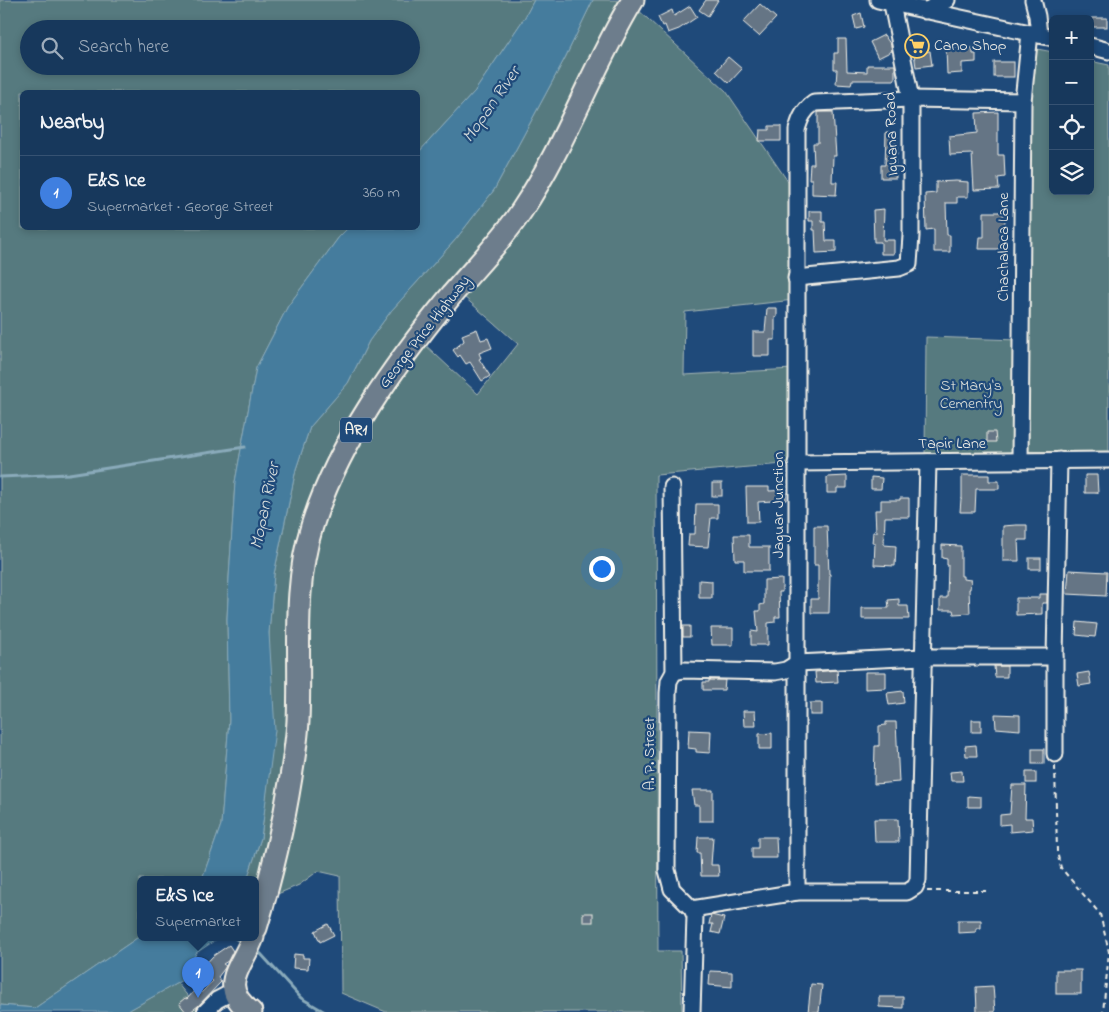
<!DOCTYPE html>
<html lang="en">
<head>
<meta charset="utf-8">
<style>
  body { margin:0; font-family:"Indie Flower",sans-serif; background:#244365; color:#f1f3f6 }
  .controls { position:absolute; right:15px; top:15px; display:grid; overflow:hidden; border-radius:8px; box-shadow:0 2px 8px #0003 }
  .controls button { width:45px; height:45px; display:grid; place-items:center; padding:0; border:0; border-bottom:1px solid #365272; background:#17385c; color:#f1f3f6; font:25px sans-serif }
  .you { position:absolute; left:601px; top:568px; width:18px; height:18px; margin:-12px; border:4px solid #fff; border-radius:50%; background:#1a73e8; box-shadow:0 0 0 8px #1a73e833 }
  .badge { display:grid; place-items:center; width:32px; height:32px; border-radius:50%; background:#8c9099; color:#fff; font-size:16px; font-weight:700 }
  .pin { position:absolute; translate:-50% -41px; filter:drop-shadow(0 1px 2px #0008) }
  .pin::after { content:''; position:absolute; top:26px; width:18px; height:15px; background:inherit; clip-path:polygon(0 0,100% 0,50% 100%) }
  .popup { position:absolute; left:137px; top:876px; width:122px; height:65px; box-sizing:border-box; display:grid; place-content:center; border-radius:8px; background:#17385c; filter:drop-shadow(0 1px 4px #0005); font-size:16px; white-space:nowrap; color:#9eacbb }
  .popup b { font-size:19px; color:#f1f3f6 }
  .popup::after { content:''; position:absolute; left:50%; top:100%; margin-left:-10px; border:10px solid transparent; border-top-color:#17385c }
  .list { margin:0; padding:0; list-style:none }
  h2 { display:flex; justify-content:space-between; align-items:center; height:65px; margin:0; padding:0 20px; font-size:21px }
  h2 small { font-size:16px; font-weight:400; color:#9eacbb }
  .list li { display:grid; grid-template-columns:32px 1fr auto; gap:15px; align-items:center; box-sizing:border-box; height:75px; padding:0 20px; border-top:1px solid #365272 }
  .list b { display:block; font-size:19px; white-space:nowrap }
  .list p { margin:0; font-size:16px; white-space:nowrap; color:#9eacbb }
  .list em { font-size:16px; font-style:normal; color:#9eacbb }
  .icon { flex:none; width:28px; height:28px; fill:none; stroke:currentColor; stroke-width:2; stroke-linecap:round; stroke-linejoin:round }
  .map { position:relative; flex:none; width:1109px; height:1012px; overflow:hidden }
  .search { position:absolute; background:#17385c; box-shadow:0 2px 8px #0003; left:20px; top:20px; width:400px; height:55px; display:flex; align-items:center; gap:12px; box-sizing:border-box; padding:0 18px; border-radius:28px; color:#9eacbb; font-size:19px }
  .panel { position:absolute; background:#17385c; box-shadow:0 2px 8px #0003; left:20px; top:90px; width:400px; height:140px; border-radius:8px }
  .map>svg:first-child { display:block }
  .green { fill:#577a7f; stroke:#a6b6b4; fill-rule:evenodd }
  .water { fill:#447c9d; stroke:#8aabbb }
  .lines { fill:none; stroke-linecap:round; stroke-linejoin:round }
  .stream { stroke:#8aabbb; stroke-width:3 }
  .building { fill:#657585; stroke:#f4f1e8 }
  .minor-casing { stroke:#f4f1e8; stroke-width:19 }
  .highway-casing { stroke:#f4f1e8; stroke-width:25 }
  .path { stroke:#f4f1e8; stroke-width:2; stroke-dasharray:5 4; stroke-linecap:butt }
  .minor { stroke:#1f4a7a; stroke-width:15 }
  .highway { stroke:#6d7d8c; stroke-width:21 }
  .labels { text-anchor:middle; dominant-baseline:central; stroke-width:4.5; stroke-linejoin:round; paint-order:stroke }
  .shield { fill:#1f4a7a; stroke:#b4bfc7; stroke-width:1 }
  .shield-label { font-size:15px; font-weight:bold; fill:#f4f1e8 }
  .poi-label { font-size:16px; fill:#f4f1e8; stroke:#1f4a7a; text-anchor:start }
  .street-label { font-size:16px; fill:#f4f1e8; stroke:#1f4a7a }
  .park-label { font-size:16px; fill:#dcdfd8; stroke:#1f4a7a }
  .water-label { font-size:18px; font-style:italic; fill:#dadfdd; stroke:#1f4a7a }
</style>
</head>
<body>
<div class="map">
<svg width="1109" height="1012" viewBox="0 0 1109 1012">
  <rect width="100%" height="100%" fill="#1f4a7a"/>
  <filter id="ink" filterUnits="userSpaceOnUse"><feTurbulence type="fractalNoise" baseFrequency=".02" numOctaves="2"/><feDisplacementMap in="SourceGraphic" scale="10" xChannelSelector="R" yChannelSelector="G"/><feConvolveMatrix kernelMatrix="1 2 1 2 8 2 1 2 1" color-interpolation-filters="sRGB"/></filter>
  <g filter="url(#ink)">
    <g class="green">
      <path d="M0,0H534L525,17L475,91L418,153V92H22V228H348L339,237L288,306L256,368L235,482L229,578L227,619L229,720L221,825L202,879H140V936L35,1008L0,1005ZM29,29H411V66H29Z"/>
      <path d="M593,0H640L636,8L726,91L791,186L794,300L685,312L684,375L793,369L795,463L656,475L658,951H681L682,1012H386L341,993L340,876L318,871L299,885L256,903V879H247L261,838L267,789L269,633L274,574L296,469L310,427L348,383L369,341L391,311L456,239L494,190L565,58ZM463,296L518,344L478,394L421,341Z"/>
      <polygon points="1032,48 1053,52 1053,191 1090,191 1090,61 1109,65 1109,454 1020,451"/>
      <polygon points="926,337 1018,340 1017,452 925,455"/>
      <polygon points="177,983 200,1011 199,1012 126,1012"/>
    </g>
    <g class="water">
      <polygon points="534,0 593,0 565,58 494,190 456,239 391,311 369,341 348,383 310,427 296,469 274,574 269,633 275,730 261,838 247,879 202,879 221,825 229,720 227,619 229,578 235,482 256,368 288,306 339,237 348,228 418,228 418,153 475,91 525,17"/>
      <polygon points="140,936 220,937 196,953 186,978 126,1012 0,1012 0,1005 35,1008"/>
    </g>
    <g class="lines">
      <g class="stream">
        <polyline points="0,477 69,474 245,447"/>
        <polyline points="233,937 243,943"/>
        <polyline points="255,950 261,954 301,998 325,1012"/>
      </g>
    </g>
    <g class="building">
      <polygon points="706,0 718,0 708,16 699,10"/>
      <polygon points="760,4 776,18 759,36 743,22"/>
      <polygon points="690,6 697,17 679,29 668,33 665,25 662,26 658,17 672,10 674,16"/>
      <polygon points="861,13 864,27 856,29 853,16"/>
      <rect x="1092" y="18" width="15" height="9"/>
      <polygon points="884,35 891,45 892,51 878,58 870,42"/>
      <polygon points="838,39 846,39 847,71 867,72 867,65 895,65 895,80 852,80 851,85 836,84 837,69 834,69 834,53 838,53"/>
      <polygon points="946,48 973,48 973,54 976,54 976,62 962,63 962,73 947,74"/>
      <polygon points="930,51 932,65 916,67 914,53"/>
      <polygon points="728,57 742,69 729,83 716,71"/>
      <rect x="994" y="62" width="20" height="15"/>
      <polygon points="818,112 833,112 836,156 833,156 832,182 837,182 836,195 812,194 812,179 809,179 810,164 814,164 813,143 818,143"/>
      <polygon points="998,112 998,155 1004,155 1005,177 998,178 999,189 974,190 972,154 950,155 949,136 977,133 976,113"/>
      <polygon points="769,126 781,126 781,141 759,141 760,130 769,130"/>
      <polygon points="886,132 897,132 897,154 895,154 896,178 881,178 881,165 885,165"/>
      <polygon points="956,181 968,182 968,197 957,197 957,203 946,203 947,235 950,235 950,252 934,252 934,229 926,230 925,194 936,193 936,182"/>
      <polygon points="884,209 883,240 894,240 894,254 881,254 881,242 874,242 873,210"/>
      <polygon points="809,211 822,211 822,222 825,222 826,241 836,241 836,252 816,253 815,230 813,230 813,221 809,221"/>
      <polygon points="984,212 1003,212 1003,219 1005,219 1004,249 979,249 980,237 984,237"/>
      <polygon points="767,308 777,308 777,317 775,317 775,340 770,340 770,356 753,356 753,332 765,332"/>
      <polygon points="477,329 481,340 488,338 492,348 479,353 481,358 479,359 490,376 482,381 470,362 466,364 460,355 458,357 453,350 464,341 462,335"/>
      <polygon points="987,432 995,432 996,442 987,442"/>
      <polygon points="962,475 989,475 989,481 999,481 999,489 976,489 975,512 960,512 961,499 962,499"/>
      <polygon points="1085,475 1097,475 1098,493 1085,493"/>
      <polygon points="847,476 847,488 837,488 837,493 827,493 827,477"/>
      <polygon points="871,477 882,478 881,489 871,489"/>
      <rect x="712" y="483" width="10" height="13"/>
      <polygon points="746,487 769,487 769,491 786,490 786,500 758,502 759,522 747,522"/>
      <polygon points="900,498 909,498 909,517 885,517 884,545 896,546 895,566 874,565 875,543 872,543 873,532 876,532 875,510 881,510 881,500 900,500"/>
      <polygon points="696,504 718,504 718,518 711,518 708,547 688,546 689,534 695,534"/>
      <polygon points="1016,525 1027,525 1027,540 1018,540 1019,561 1003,561 1003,526"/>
      <polygon points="814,526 827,526 829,574 830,574 829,613 811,613 811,599 818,599 818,565 814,565"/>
      <polygon points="734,535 749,535 749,547 769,547 769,571 744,571 744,560 735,560"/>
      <polygon points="942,545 961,546 961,576 963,576 963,579 971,580 970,589 969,589 970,613 954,614 953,610 940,610 940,598 947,598 948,565 947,565 947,559 942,558"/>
      <rect x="1029" y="558" width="12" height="11"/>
      <polygon points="1069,570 1107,572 1106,596 1067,594"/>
      <polygon points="782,579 782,592 779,592 780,617 775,617 775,622 768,623 768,645 751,645 751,631 758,632 756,611 760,611 760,605 764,604 764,580"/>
      <polygon points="699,580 712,581 712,598 699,598"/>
      <polygon points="1039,594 1047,594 1047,603 1042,603 1042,614 1016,615 1016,598 1039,598"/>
      <polygon points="899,599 899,606 908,606 909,619 862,619 862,608 889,608 888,600"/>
      <polygon points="1077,622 1097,624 1095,637 1076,635"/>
      <rect x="683" y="626" width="7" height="11"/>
      <polygon points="711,628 733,628 733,645 712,645"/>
      <polygon points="994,666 1007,666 1007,677 995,677"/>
      <polygon points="837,670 838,682 816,683 815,672"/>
      <polygon points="865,672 886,672 886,688 865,689"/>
      <polygon points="1089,672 1091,684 1079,686 1077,674"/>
      <polygon points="709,680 725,680 724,690 703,690 703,682 709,682"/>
      <polygon points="903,691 904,703 889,705 887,693"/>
      <rect x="810" y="703" width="12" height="12"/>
      <polygon points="743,711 755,711 756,726 744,726"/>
      <polygon points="995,714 1020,715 1020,730 996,728"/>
      <rect x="972" y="720" width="9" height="12"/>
      <polygon points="886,722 896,722 899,782 874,784 875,746 879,746 879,726 886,725"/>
      <polygon points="689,730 711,731 710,753 696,752 696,749 688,748"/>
      <polygon points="772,733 772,749 759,749 759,734"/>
      <polygon points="976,745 977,756 966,756 965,746"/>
      <rect x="1032" y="749" width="12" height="15"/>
      <polygon points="962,771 963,781 951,781 950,772"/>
      <rect x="1026" y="772" width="10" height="11"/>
      <polygon points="1012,785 1026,785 1025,818 1032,818 1033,830 1010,832 1010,824 1000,825 1000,815 1010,814"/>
      <polygon points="692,790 713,790 713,821 699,821 699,805 694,805"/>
      <polygon points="968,796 981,797 981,807 968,807"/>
      <polygon points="874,819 898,819 899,842 875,842"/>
      <polygon points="698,837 713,837 711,865 718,865 719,876 701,876 700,853 697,853"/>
      <polygon points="758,837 776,837 777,858 752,858 752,848 758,848"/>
      <rect x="583" y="913" width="10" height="9"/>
      <polygon points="711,915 724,918 720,934 711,932 713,924 709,924"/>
      <polygon points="958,920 981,920 981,928 976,928 976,932 958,933"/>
      <polygon points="328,924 334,935 320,942 315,931"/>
      <polygon points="229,945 233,951 228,961 223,964 226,966 224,969 218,977 221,982 198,1006 190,1012 186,1012 179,1003 185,998 187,999 195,990 200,994 213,981 200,970 213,956"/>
      <polygon points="294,954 303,955 303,958 309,958 308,969 293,968"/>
      <rect x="1056" y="970" width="25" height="24"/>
      <polygon points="710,971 732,972 732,987 709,985"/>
      <polygon points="811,984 822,985 819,1012 808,1012"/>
      <polygon points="993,986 995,1012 977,1012 976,987"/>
      <polygon points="879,997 903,997 903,1008 879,1007"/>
    </g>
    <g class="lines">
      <g class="minor-casing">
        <g id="minor">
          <polyline points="878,0 1053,38"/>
          <polyline points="1033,0 1037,16 1039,35"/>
          <polyline points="925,11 947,0"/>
          <polyline points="1090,46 1109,51"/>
          <polyline points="796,278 899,268 909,264 911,236 911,99 892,4"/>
          <polyline points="1020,461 1023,101 1030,33"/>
          <polyline points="796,463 1109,460"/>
          <polyline points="672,487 674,672 669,681 668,693 667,870 672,889 692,909 695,916 692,1012"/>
          <polyline points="674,672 684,670 775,672 786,670 797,663 923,657 1055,657"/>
          <polyline points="1055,754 1055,657 1059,460"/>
          <path d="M797,892V130C800,118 804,110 814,103L911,99L1023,101"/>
          <polyline points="692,909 797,892 907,892 915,887 918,880 928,462"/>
          <polyline points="205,1012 217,1000 234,991"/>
        </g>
      </g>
      <g class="highway-casing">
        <g id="highway">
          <path d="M256,928C271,878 283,828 291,777C294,758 297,740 298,721C301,655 292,590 312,526C338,443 395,364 450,297C474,268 502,241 522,210C566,144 592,67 633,0"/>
          <path d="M251,1012C216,986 243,966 253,937"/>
        </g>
      </g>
      <g class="path">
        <polyline points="1055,766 1057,852 1061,868 1100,914 1109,952 1103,1012"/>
        <polyline points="927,891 989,891"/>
      </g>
      <use href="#minor" class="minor"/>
      <use href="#highway" class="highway"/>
    </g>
  </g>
  <defs>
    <g id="supermarket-ring" transform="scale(1.25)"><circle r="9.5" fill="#1f4a7a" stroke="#ffd166" stroke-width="1.5"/><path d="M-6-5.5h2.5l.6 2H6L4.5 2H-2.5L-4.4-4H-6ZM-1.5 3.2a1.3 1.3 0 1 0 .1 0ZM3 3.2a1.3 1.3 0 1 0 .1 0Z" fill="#ffd166"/></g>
  </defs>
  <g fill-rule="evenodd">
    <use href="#supermarket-ring" x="917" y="46"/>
  </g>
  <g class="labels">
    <rect class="shield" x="340" y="417.5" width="32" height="25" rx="4"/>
    <g class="shield-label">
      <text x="356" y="430">AR1</text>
    </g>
    <g class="poi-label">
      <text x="934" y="46">Cano Shop</text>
    </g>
    <g class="street-label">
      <text transform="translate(892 134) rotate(-92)">Iguana Road</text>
      <text transform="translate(1004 247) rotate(-90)">Chachalaca Lane</text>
      <text transform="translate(425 332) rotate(-52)">George Price Highway</text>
      <text x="952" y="444">Tapir Lane</text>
      <text transform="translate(779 505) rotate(-90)">Jaguar Junction</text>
      <text transform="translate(650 754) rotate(-90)">A. P. Street</text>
    </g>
    <g class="park-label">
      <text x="971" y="386">St Mary's<tspan x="971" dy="18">Cementry</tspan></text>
    </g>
    <g class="water-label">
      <text transform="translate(492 105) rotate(-55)">Mopan River</text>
      <text transform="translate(266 506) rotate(-78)">Mopan River</text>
    </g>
  </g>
</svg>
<div class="controls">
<button>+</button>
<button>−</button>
<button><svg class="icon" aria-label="locate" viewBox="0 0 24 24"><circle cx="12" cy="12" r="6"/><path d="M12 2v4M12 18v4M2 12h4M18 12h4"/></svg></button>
<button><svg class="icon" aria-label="layers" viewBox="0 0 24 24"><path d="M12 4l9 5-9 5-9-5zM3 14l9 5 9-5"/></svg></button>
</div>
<div class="you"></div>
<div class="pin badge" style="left:198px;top:998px;background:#3f7fe0">1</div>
<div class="popup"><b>E&amp;S Ice</b>Supermarket</div>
<div class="search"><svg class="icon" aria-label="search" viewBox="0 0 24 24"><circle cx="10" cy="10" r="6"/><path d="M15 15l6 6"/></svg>Search here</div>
<section class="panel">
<h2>Nearby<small></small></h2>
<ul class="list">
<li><span class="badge" style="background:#3f7fe0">1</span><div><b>E&amp;S Ice</b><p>Supermarket · George Street</p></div><em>360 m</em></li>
</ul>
</section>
</div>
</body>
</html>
